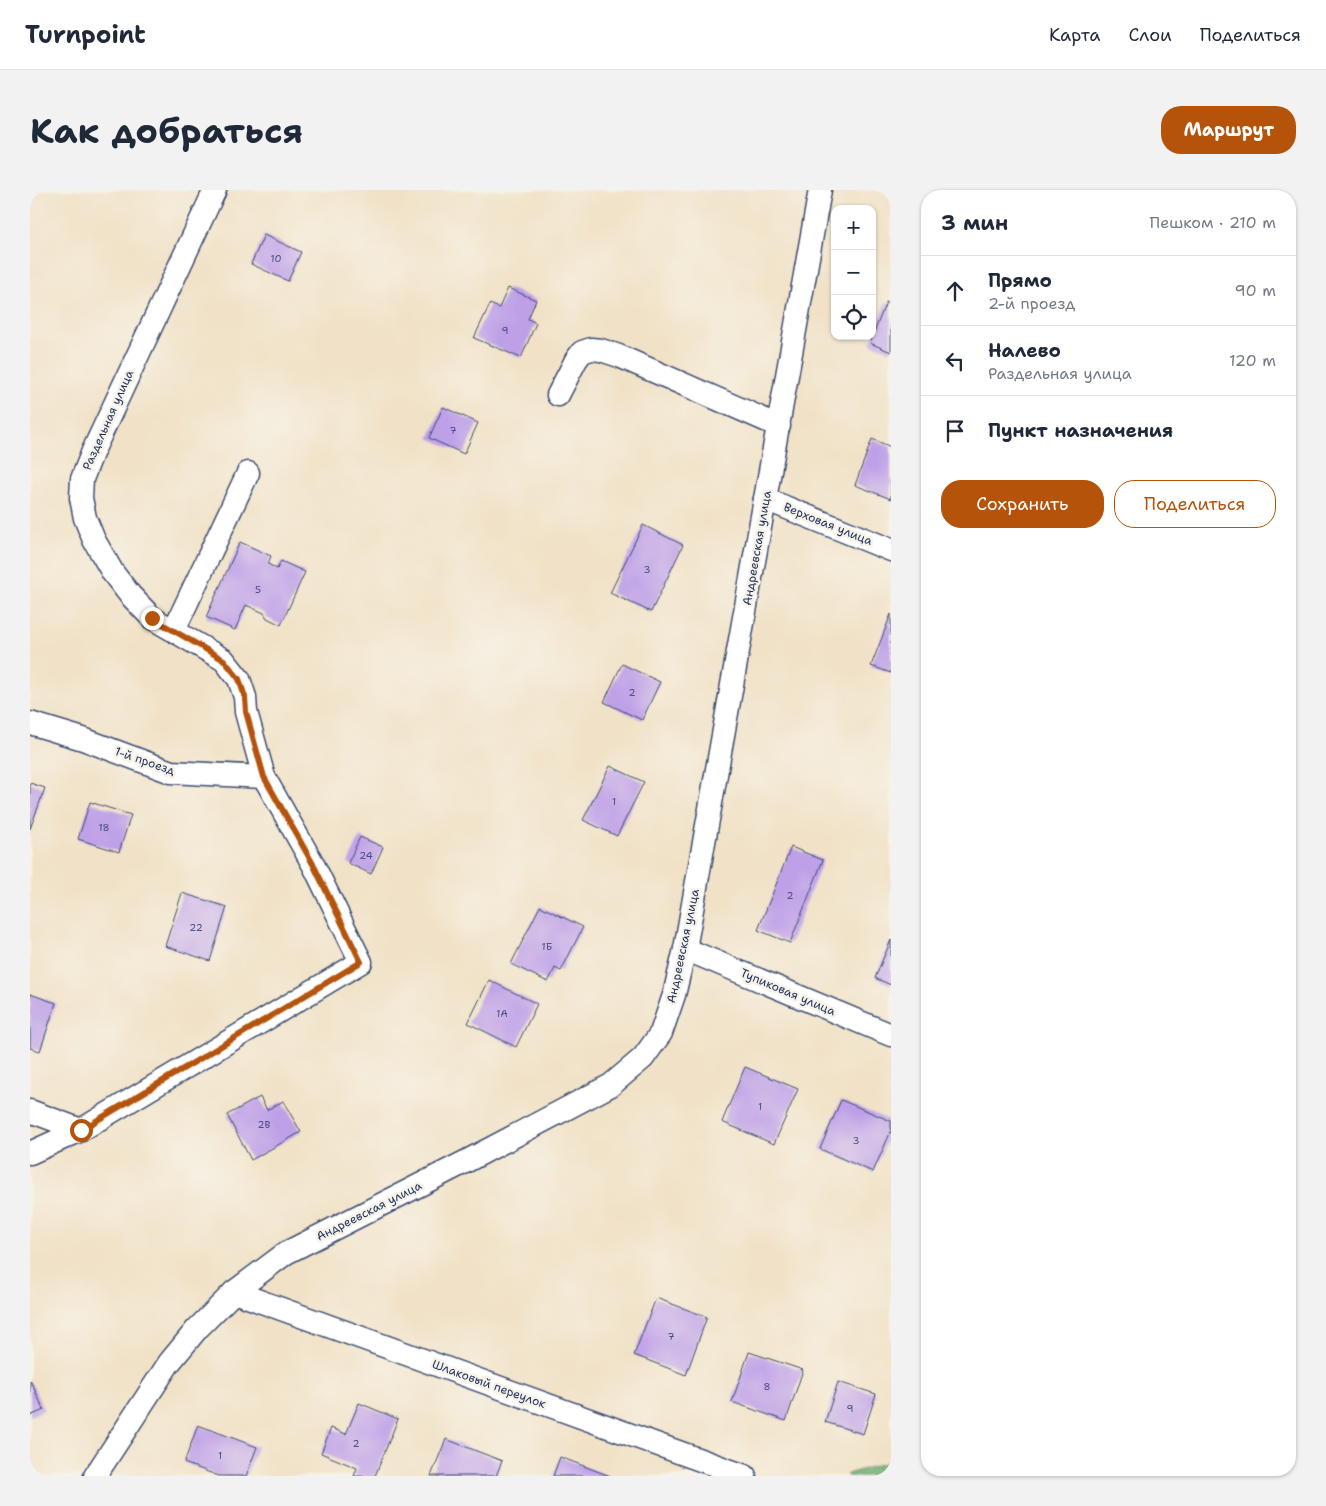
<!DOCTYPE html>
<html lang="ru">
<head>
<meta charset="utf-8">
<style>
  body { margin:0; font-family:"Shantell Sans",sans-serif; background:#f2f2f3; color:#1f2937 }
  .controls { position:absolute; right:15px; top:15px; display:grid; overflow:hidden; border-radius:10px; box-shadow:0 1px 4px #0004 }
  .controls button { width:45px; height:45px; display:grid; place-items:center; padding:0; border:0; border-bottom:1px solid #e0e1e3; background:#fff; color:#1f2937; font:25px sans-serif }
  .stop { position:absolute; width:15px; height:15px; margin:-11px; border:4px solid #b45309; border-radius:50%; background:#fff }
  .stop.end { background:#b45309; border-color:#fff; box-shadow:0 1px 5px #0008 }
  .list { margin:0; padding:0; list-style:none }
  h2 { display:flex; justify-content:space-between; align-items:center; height:65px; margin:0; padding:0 20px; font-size:21px }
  h2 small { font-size:16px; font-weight:400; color:#747a83 }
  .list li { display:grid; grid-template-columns:32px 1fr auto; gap:15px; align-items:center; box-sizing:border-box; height:70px; padding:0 20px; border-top:1px solid #e0e1e3 }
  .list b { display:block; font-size:19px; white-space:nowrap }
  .list p { margin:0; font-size:16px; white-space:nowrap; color:#747a83 }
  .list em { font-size:16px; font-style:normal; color:#747a83 }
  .actions { display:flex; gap:10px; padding:15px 20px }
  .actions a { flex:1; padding:11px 0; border:1px solid #b45309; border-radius:20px; text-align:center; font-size:18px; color:#b45309 }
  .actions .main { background:#b45309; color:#fff }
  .icon { flex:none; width:28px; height:28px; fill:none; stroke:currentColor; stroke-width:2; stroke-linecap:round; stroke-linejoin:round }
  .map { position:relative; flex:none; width:861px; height:1286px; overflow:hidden; border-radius:20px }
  header { display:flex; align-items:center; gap:30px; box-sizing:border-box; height:70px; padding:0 25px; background:#fff; border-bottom:1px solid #e0e1e3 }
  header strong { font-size:24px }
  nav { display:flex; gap:28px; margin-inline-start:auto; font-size:18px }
  .intro { display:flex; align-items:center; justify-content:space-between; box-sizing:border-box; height:120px; padding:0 30px }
  h1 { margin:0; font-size:35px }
  .button { padding:12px 22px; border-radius:20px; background:#b45309; color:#fff; font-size:18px; font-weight:700 }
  main { display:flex; gap:30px; padding:0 30px }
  aside { flex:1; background:#fff; border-radius:20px; box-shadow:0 1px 4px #0004 }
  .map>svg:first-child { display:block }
  .forest { fill:#78b372; stroke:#4a7168 }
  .building { fill:#bea0e8 }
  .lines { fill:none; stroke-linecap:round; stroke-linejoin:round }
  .minor-casing { stroke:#3b4a6e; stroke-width:25 }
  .minor { stroke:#fff; stroke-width:22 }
  .route { stroke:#b45309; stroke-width:6 }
  .labels { text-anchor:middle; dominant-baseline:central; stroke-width:5; stroke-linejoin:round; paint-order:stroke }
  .number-label { font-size:10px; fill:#444b80 }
  .street-label { font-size:12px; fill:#1b2f5e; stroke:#f7f3e8 }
</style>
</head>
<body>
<header>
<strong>Turnpoint</strong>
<nav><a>Карта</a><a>Слои</a><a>Поделиться</a></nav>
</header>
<div class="intro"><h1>Как добраться</h1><a class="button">Маршрут</a></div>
<main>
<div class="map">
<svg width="861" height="1286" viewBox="0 0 861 1286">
  <rect width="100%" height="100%" fill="#f7f3e8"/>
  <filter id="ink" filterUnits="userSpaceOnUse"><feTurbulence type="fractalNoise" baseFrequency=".02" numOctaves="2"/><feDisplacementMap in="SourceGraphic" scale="10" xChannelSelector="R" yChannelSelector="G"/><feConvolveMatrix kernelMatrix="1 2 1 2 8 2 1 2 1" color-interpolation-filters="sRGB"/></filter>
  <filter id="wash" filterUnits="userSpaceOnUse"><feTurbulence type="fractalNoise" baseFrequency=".0096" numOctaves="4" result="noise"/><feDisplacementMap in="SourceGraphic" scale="20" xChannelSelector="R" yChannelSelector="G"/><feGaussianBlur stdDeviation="1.12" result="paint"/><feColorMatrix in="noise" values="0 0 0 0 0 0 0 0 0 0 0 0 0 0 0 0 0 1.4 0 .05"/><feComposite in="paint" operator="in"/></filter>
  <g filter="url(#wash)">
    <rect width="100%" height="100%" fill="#f1e2c7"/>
    <polygon class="forest" points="861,1271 861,1286 817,1286 817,1284"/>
    <g id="blocks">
      <g class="building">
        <polygon points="234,45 271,62 258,91 221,74"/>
        <polygon points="478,98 506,110 498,129 506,133 491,168 444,148 460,114 469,118"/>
        <polygon points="856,112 861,114 861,162 840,153"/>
        <polygon points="413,217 448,233 434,264 399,248"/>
        <polygon points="842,249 861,257 861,309 825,295"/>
        <polygon points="613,335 653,355 621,422 580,403"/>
        <polygon points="210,352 241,366 238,374 247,379 251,371 275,382 251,435 237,428 234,423 216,415 205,440 176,427"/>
        <polygon points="861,424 861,483 841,476"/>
        <polygon points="592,474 630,492 612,530 574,512"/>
        <polygon points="580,576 614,592 587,646 553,630"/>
        <polygon points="0,593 15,598 0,639"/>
        <polygon points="60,612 101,625 89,662 48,649"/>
        <polygon points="330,647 353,657 341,684 318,673"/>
        <polygon points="761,657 793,670 760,753 728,740"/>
        <polygon points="152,703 197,717 180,771 135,756"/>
        <polygon points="510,716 553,737 531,781 525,778 518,792 481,774"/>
        <polygon points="861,750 861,795 845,788"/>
        <polygon points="459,790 507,814 486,857 438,833"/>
        <polygon points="0,804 26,813 10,861 0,858"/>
        <polygon points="715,877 768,899 744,954 692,932"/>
        <polygon points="230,907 237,920 253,911 271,942 221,970 197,925"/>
        <polygon points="811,910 861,931 861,941 843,982 790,959"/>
        <polygon points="626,1108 677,1127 656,1185 604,1165"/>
        <polygon points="719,1162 773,1180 756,1231 702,1212"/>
        <polygon points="0,1190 14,1220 0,1226"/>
        <polygon points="808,1192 846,1204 833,1244 795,1232"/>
        <polygon points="329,1213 368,1229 345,1286 324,1286 327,1278 291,1263 301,1238 316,1244"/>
        <polygon points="168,1235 227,1257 216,1286 189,1286 154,1273"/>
        <polygon points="416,1249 472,1271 466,1286 401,1286"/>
        <polygon points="530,1267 580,1286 523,1286"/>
      </g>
    </g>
  </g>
  <g filter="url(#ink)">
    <use href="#blocks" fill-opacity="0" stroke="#3b4a6e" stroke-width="1"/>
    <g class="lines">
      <g class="minor-casing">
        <g id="minor">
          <polyline points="528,205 546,170 552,162 561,159 571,160 589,166 749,236"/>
          <polyline points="735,309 861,360"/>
          <polyline points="144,440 218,283"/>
          <polyline points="0,533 53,549 141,582 234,587"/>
          <polyline points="655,759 861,845"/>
          <polyline points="0,921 51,940 331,772 283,674 234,587 216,522 215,507 209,489 194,470 122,428 100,405 83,383 64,350 55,328 51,308 52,289 63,261 185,0"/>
          <polyline points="0,963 51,940"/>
          <polyline points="204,1102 715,1286"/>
          <polyline points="65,1286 139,1173 167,1139 204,1102 256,1063 437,971 581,895 613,868 631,843 644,805 655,759 790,0"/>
        </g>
      </g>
      <use href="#minor" class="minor"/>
    </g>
  </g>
  <g class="lines" filter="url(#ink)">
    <polyline class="route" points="51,940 331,772 283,674 234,587 216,522 215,507 209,489 194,470 122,428"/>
  </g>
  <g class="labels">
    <g class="number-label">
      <text x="246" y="68">10</text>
      <text x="475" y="140">9</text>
      <text x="423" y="240">7</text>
      <text x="617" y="379">3</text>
      <text x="228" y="399">5</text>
      <text x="602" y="502">2</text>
      <text x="584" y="611">1</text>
      <text x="74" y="637">18</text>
      <text x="336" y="665">24</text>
      <text x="760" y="705">2</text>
      <text x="166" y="737">22</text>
      <text x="517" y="756">1Б</text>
      <text x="472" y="823">1А</text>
      <text x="730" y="916">1</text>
      <text x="234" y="934">2В</text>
      <text x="826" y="950">3</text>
      <text x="641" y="1146">7</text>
      <text x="737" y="1196">8</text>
      <text x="820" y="1218">9</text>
      <text x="326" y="1253">2</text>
      <text x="190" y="1265">1</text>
    </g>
    <g class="street-label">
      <text transform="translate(78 230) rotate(-66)">Раздельная улица</text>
      <text transform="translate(798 334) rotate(22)">Верховая улица</text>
      <text transform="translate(727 358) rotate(-80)">Андреевская улица</text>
      <text transform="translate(115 571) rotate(19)">1-й проезд</text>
      <text transform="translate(653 756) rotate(-78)">Андреевская улица</text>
      <text transform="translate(758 802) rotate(23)">Тупиковая улица</text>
      <text transform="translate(339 1021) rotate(-27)">Андреевская улица</text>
      <text transform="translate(459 1194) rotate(20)">Шлаковый переулок</text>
    </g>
  </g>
</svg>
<div class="controls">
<button>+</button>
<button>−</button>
<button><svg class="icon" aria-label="locate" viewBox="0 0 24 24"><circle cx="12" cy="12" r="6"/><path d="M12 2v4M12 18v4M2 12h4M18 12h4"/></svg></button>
</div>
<div class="stop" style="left:51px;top:940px"></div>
<div class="stop end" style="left:122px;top:428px"></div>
</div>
<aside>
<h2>3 мин<small>Пешком · 210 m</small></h2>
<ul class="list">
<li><svg class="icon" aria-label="ahead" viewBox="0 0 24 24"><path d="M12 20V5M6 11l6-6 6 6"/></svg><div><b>Прямо</b><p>2-й проезд</p></div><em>90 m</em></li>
<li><svg class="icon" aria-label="left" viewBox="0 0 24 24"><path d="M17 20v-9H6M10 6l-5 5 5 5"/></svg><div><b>Налево</b><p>Раздельная улица</p></div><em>120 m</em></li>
<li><svg class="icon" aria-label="arrive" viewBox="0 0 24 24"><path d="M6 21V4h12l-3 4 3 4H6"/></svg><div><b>Пункт назначения</b></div></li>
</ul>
<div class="actions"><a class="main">Сохранить</a><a>Поделиться</a></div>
</aside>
</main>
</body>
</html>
